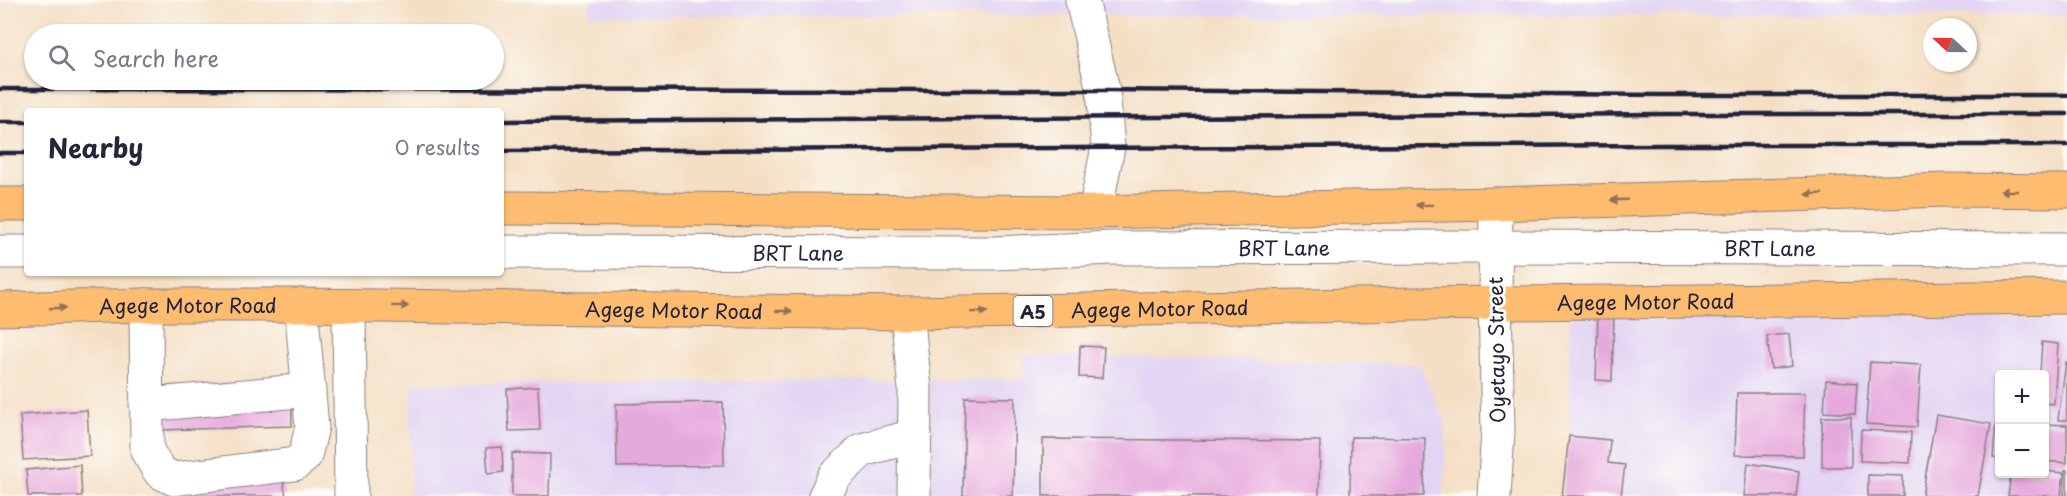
<!DOCTYPE html>
<html lang="en">
<head>
<meta charset="utf-8">
<style>
  body { margin:0; font-family:"Playpen Sans",sans-serif; background:#f2f2f3; color:#1f2937 }
  .controls { position:absolute; right:18px; bottom:18px; display:grid; overflow:hidden; border-radius:6px; box-shadow:0 2px 4px #0004 }
  .controls button { width:54px; height:54px; display:grid; place-items:center; padding:0; border:0; border-bottom:2px solid #e0e1e3; background:#fff; color:#1f2937; font:30px sans-serif }
  .compass { position:absolute; left:1923px; top:18px; width:54px; height:54px; border-radius:50%; background:#fff; box-shadow:0 2px 4px #0004; rotate:292deg }
  .list { margin:0; padding:0; list-style:none }
  h2 { display:flex; justify-content:space-between; align-items:center; height:78px; margin:0; padding:0 24px; font-size:26px }
  h2 small { font-size:20px; font-weight:400; color:#747a83 }
  .icon { flex:none; width:33px; height:33px; fill:none; stroke:currentColor; stroke-width:2; stroke-linecap:round; stroke-linejoin:round }
  .map { position:relative; flex:none; width:2067px; height:496px; overflow:hidden }
  .search { position:absolute; background:#fff; box-shadow:0 2px 4px #0004; left:24px; top:24px; width:480px; height:66px; display:flex; align-items:center; gap:15px; box-sizing:border-box; padding:0 21px; border-radius:33px; color:#747a83; font-size:22px }
  .panel { position:absolute; background:#fff; box-shadow:0 2px 4px #0004; left:24px; top:108px; width:480px; height:168px; border-radius:6px }
  .map>svg:first-child { display:block }
  .built { fill:#e2d4f3; fill-rule:evenodd }
  .building { fill:#e6a9dd }
  .lines { fill:none; stroke-linecap:round; stroke-linejoin:round }
  .minor-casing { stroke:#8b8080; stroke-width:35 }
  .highway-casing { stroke:#8b8080; stroke-width:35 }
  .minor { stroke:#fff; stroke-width:33 }
  .highway { stroke:#fdbc70; stroke-width:33 }
  .rail { stroke:#22223b; stroke-width:4.5 }
  .oneway { fill:#906f56 }
  .labels { text-anchor:middle; dominant-baseline:central; stroke-width:6; stroke-linejoin:round; paint-order:stroke }
  .shield { fill:#fdfcf7; stroke:#646373; stroke-width:1.5 }
  .shield-label { font-size:18px; font-weight:bold; fill:#22223b }
  .street-label { font-size:20px; fill:#22223b; stroke:#fdfcf7 }
</style>
</head>
<body>
<div class="map">
<svg width="2067" height="496" viewBox="0 0 2067 496">
  <rect width="100%" height="100%" fill="#fdfcf7"/>
  <filter id="ink" filterUnits="userSpaceOnUse"><feTurbulence type="fractalNoise" baseFrequency=".0167" numOctaves="2"/><feDisplacementMap in="SourceGraphic" scale="12" xChannelSelector="R" yChannelSelector="G"/><feConvolveMatrix kernelMatrix="1 2 1 2 8 2 1 2 1" color-interpolation-filters="sRGB"/></filter>
  <filter id="wash" filterUnits="userSpaceOnUse"><feTurbulence type="fractalNoise" baseFrequency=".008" numOctaves="4" result="noise"/><feDisplacementMap in="SourceGraphic" scale="24" xChannelSelector="R" yChannelSelector="G"/><feGaussianBlur stdDeviation="1.35" result="paint"/><feColorMatrix in="noise" values="0 0 0 0 0 0 0 0 0 0 0 0 0 0 0 0 0 1.4 0 .05"/><feComposite in="paint" operator="in"/></filter>
  <g filter="url(#wash)">
    <rect width="100%" height="100%" fill="#f4dfc4"/>
    <g class="built">
      <polygon points="589,0 2067,0 2067,15 589,16"/>
      <path d="M1570,305L2067,321V496H1570ZM2000,374H2044V474H2000Z"/>
      <polygon points="1023,355 1419,364 1446,423 1444,496 410,496 412,384 1023,379"/>
    </g>
    <g id="blocks">
      <g class="building">
        <polygon points="1598,314 1614,314 1612,381 1596,380"/>
        <polygon points="1789,334 1792,366 1771,369 1767,336"/>
        <polygon points="2042,342 2058,344 2054,404 2044,403 2044,374 2040,374"/>
        <polygon points="1080,346 1104,347 1102,378 1079,377"/>
        <polygon points="1870,362 1921,365 1917,427 1866,424"/>
        <polygon points="2066,362 2067,362 2067,420 2058,420"/>
        <polygon points="1826,380 1857,383 1855,414 1824,412"/>
        <polygon points="291,382 292,426 161,430 160,386"/>
        <polygon points="538,387 540,430 509,431 507,389"/>
        <polygon points="1737,393 1805,393 1803,456 1735,455"/>
        <polygon points="965,397 1015,398 1013,496 963,496"/>
        <polygon points="723,402 724,465 617,467 616,404"/>
        <polygon points="87,410 90,456 23,460 20,415"/>
        <polygon points="1936,415 1991,424 1978,496 1922,496"/>
        <rect x="1822" y="417" width="29" height="50"/>
        <polygon points="1996,422 2000,422 2000,459 1993,458"/>
        <polygon points="2044,424 2067,425 2067,463 2044,461"/>
        <polygon points="1861,430 1911,432 1910,463 1860,461"/>
        <polygon points="1569,436 1610,440 1608,463 1625,465 1621,496 1562,496"/>
        <polygon points="1351,437 1425,438 1424,496 1350,496"/>
        <polygon points="1043,439 1320,441 1319,496 1043,496"/>
        <polygon points="502,447 503,472 488,474 486,448"/>
        <polygon points="512,453 550,454 549,496 512,496"/>
        <polygon points="1748,463 1799,471 1796,496 1744,496"/>
        <polygon points="80,465 82,496 28,496 26,470"/>
        <polygon points="2065,470 2067,470 2067,496 2064,496"/>
        <polygon points="2044,471 2064,473 2061,496 2008,496 2011,474 2044,474"/>
        <polygon points="281,472 286,496 193,496 192,489"/>
        <polygon points="1868,475 1903,476 1903,496 1868,496"/>
      </g>
    </g>
  </g>
  <g filter="url(#ink)">
    <use href="#blocks" fill-opacity="0" stroke="#8b8080" stroke-width="1.5"/>
    <g class="lines">
      <g class="minor-casing">
        <g id="minor">
          <polyline points="1082,0 1103,90 1108,147 1095,212"/>
          <polyline points="0,252 27,252"/>
          <path id="s1" d="M501,252L994,253L1113,248L1496,247L2067,249"/>
          <polyline points="146,305 147,451 160,472 174,479 295,464 305,456 312,427 301,305"/>
          <polyline points="349,306 351,496"/>
          <polyline points="907,313 915,389 914,496"/>
          <polyline points="146,405 309,390"/>
          <polyline points="825,496 834,477 862,450 914,436"/>
          <polyline points="1494,496 1498,431 1495,304 1496,204"/>
        </g>
      </g>
      <g class="highway-casing">
        <g id="highway">
          <polyline points="0,204 27,204"/>
          <polyline points="501,208 1095,212 1496,204 1947,190 2067,191"/>
          <path id="s2" d="M0,309L146,305H301L907,313L1414,304L2067,297"/>
        </g>
      </g>
      <use href="#minor" class="minor"/>
      <use href="#highway" class="highway"/>
      <g class="rail">
        <polyline points="0,89 1103,90 1662,95 2067,95"/>
        <polyline points="501,121 1666,114 2067,114"/>
        <polyline points="0,122 27,122"/>
        <polyline points="501,151 1660,145 2067,145"/>
        <polyline points="0,153 27,153"/>
      </g>
    </g>
    <defs><path id="oneway-solid" d="M-6-.8H1V-3.2L6.5 0L1 3.2V.8H-6Z" transform="scale(1.5)"/></defs>
    <g class="oneway">
      <use href="#oneway-solid" transform="translate(2009 191) rotate(-180)"/>
      <use href="#oneway-solid" transform="translate(1814 194) rotate(178)"/>
      <use href="#oneway-solid" transform="translate(1619 200) rotate(178)"/>
      <use href="#oneway-solid" transform="translate(1424 205) rotate(179)"/>
      <use href="#oneway-solid" transform="translate(400 306) rotate(1)"/>
      <use href="#oneway-solid" transform="translate(58 308) rotate(-2)"/>
      <use href="#oneway-solid" transform="translate(784 311) rotate(1)"/>
      <use href="#oneway-solid" transform="translate(979 312) rotate(-1)"/>
    </g>
  </g>
  <g class="labels">
    <rect class="shield" x="1013.5" y="296" width="39" height="30" rx="4.5"/>
    <g class="shield-label">
      <text x="1033" y="311">A5</text>
    </g>
    <g class="street-label">
      <text stroke="none"><textPath href="#s1" startOffset="783">BRT Lane</textPath></text>
      <text stroke="none"><textPath href="#s1" startOffset="1269">BRT Lane</textPath></text>
      <text stroke="none"><textPath href="#s1" startOffset="297">BRT Lane</textPath></text>
      <text stroke="none"><textPath href="#s2" startOffset="1646">Agege Motor Road</textPath></text>
      <text stroke="none"><textPath href="#s2" startOffset="188">Agege Motor Road</textPath></text>
      <text stroke="none"><textPath href="#s2" startOffset="1160">Agege Motor Road</textPath></text>
      <text stroke="none"><textPath href="#s2" startOffset="674">Agege Motor Road</textPath></text>
      <text transform="translate(1496 350) rotate(-91)">Oyetayo Street</text>
    </g>
  </g>
</svg>
<div class="controls">
<button>+</button>
<button>−</button>
</div>
<svg class="compass" viewBox="-18 -18 36 36"><path d="M0-13l5 13h-10z" fill="#e53935"/><path d="M0 13l5-13h-10z" fill="#747a83"/></svg>
<div class="search"><svg class="icon" aria-label="search" viewBox="0 0 24 24"><circle cx="10" cy="10" r="6"/><path d="M15 15l6 6"/></svg>Search here</div>
<section class="panel">
<h2>Nearby<small>0 results</small></h2>
<ul class="list">
</ul>
</section>
</div>
</body>
</html>
